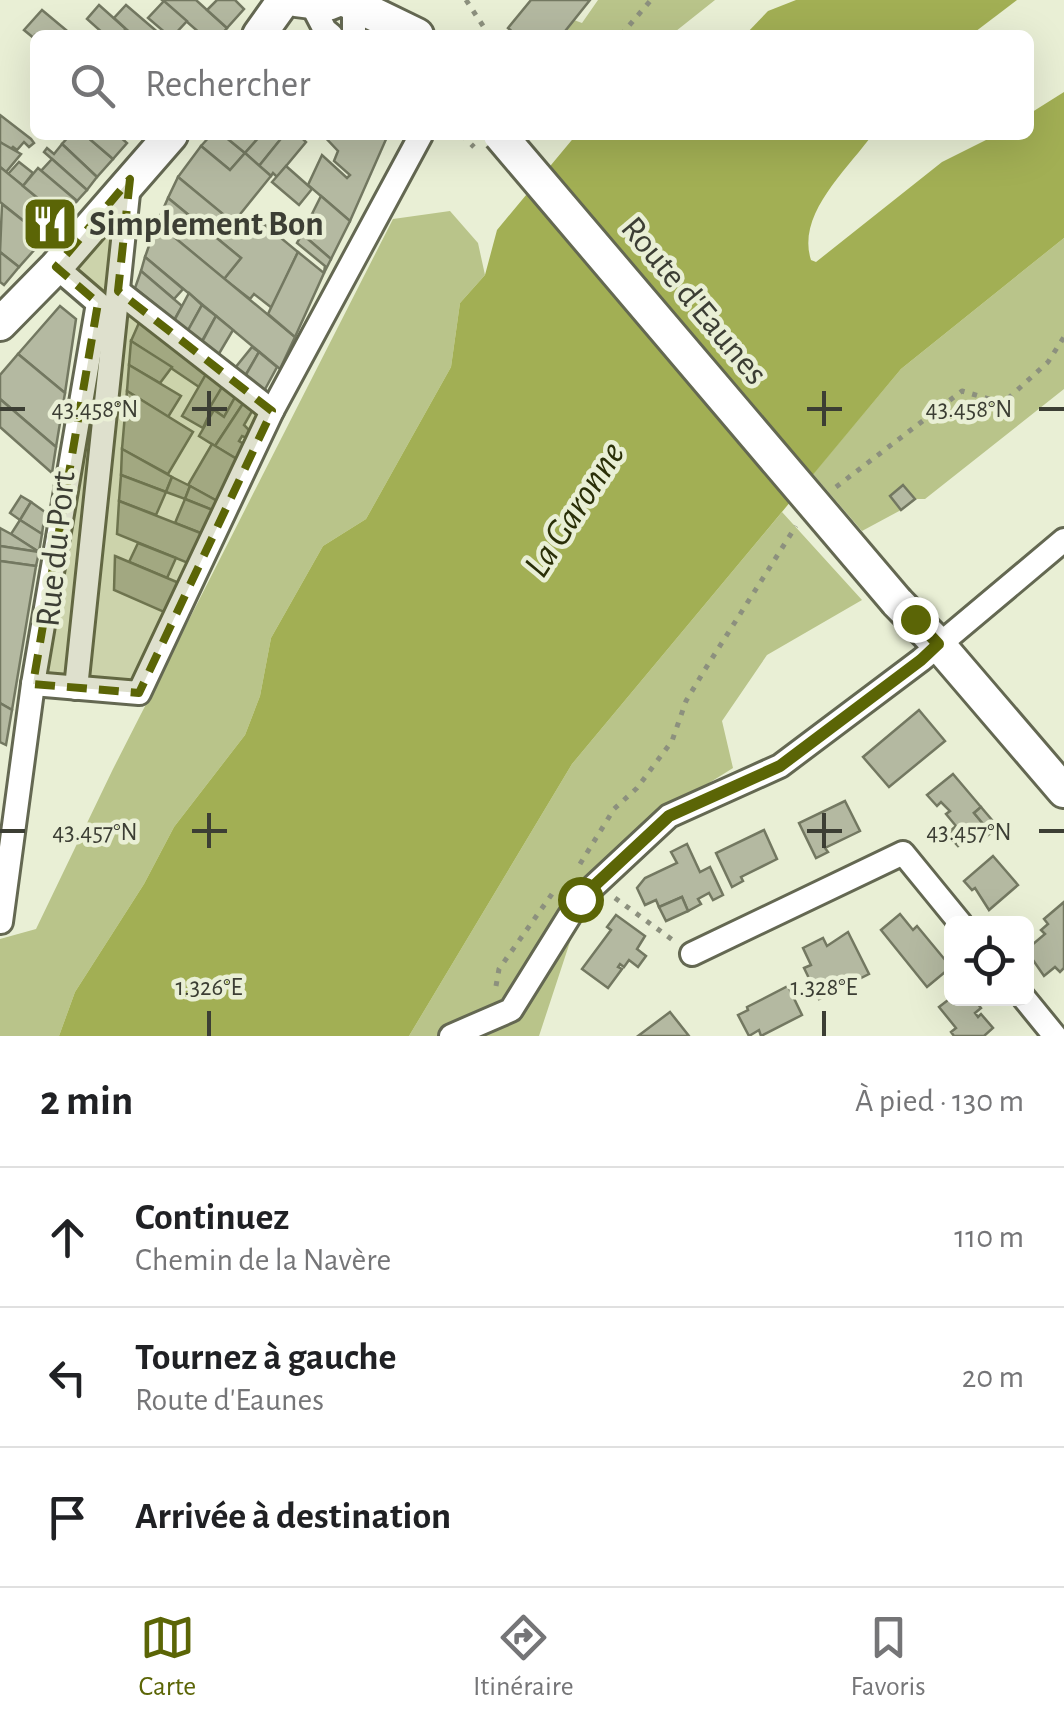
<!DOCTYPE html>
<html lang="fr">
<head>
<meta charset="utf-8">
<style>
  body { margin:0; font-family:"Alegreya Sans",sans-serif; background:#f2f2f2; color:#202124 }
  .controls { position:absolute; right:30px; bottom:30px; display:grid; overflow:hidden; border-radius:15px; box-shadow:0 10px 40px #0002 }
  .controls button { width:90px; height:90px; display:grid; place-items:center; padding:0; border:0; border-bottom:2px solid #e0e0e0; background:#fff; color:#202124; font:50px sans-serif }
  .stop { position:absolute; width:30px; height:30px; margin:-22px; border:8px solid #5b6506; border-radius:50%; background:#fff }
  .stop.end { background:#5b6506; border-color:#fff; box-shadow:0 2px 10px #0008 }
  .list { margin:0; padding:0; list-style:none }
  h2 { display:flex; justify-content:space-between; align-items:center; height:130px; margin:0; padding:0 40px; font-size:42px }
  h2 small { font-size:32px; font-weight:400; color:#757577 }
  .list li { display:grid; grid-template-columns:65px 1fr auto; gap:30px; align-items:center; box-sizing:border-box; height:140px; padding:0 40px; border-top:2px solid #e0e0e0 }
  .list b { display:block; font-size:38px; white-space:nowrap }
  .list p { margin:0; font-size:32px; white-space:nowrap; color:#757577 }
  .list em { font-size:32px; font-style:normal; color:#757577 }
  .icon { flex:none; width:55px; height:55px; fill:none; stroke:currentColor; stroke-width:2; stroke-linecap:round; stroke-linejoin:round }
  .map { position:relative; flex:none; width:1064px; height:1036px; overflow:hidden }
  .search { position:absolute; background:#fff; box-shadow:0 10px 40px #0002; left:30px; right:30px; top:30px; height:110px; display:flex; align-items:center; gap:25px; box-sizing:border-box; padding:0 35px; border-radius:15px; color:#757577; font-size:38px }
  .sheet { height:550px; background:#fff }
  nav { display:flex; justify-content:space-around; align-items:center; box-sizing:border-box; height:140px; border-top:2px solid #e0e0e0; background:#fff; font-size:28px; color:#757577 }
  nav a { display:grid; justify-items:center; gap:5px }
  nav .on { color:#5b6506 }
  .map>svg:first-child { display:block }
  .green { fill:#b9c48a }
  .water { fill:#a2af54 }
  .building { fill:#b4b9a1; stroke:#737861; stroke-width:2.5 }
  .lines { fill:none; stroke-linecap:round; stroke-linejoin:round }
  .minor-casing { stroke:#646852; stroke-width:28 }
  .secondary-casing { stroke:#646852; stroke-width:38 }
  .path { stroke:#8c907e; stroke-width:5; stroke-dasharray:5 8; stroke-linecap:butt }
  .minor { stroke:#fff; stroke-width:22 }
  .secondary { stroke:#fff; stroke-width:32 }
  .secondary-bridge-casing { stroke:#646852; stroke-width:38; stroke-linecap:butt }
  .secondary-bridge { stroke:#fff; stroke-width:32 }
  .route { stroke:#5b6506; stroke-width:12 }
  .marked { fill:#5b6506; fill-opacity:0.2; stroke:#5b6506; stroke-width:8; stroke-dasharray:20 12; stroke-linejoin:round }
  .ticks { fill:none; stroke:#3c3e34; stroke-width:4 }
  .labels { text-anchor:middle; dominant-baseline:central; stroke-width:9; stroke-linejoin:round; paint-order:stroke }
  .poi-label { font-size:35px; font-weight:bold; fill:#3c3e34; stroke:#e9efd5; text-anchor:start }
  .street-label { font-size:35px; fill:#3c3e34; stroke:#e9efd5 }
  .water-label { font-size:38px; font-style:italic; fill:#2a2f07; stroke:#e9efd5 }
  .ticks-label { font-size:25px; text-anchor:middle; fill:#3c3e34; stroke:#e9efd5; stroke-width:9; stroke-linejoin:round; paint-order:stroke }
</style>
</head>
<body>
<div class="map">
<svg width="1064" height="1036" viewBox="0 0 1064 1036">
  <rect width="100%" height="100%" fill="#e9efd5"/>
  <g class="green">
    <polygon points="598,0 715,0 671,35 562,35 574,20 582,23"/>
    <polygon points="450,211 478,243 485,275 460,303 451,367 366,519 323,546 271,638 260,696 245,735 174,827 144,884 75,992 59,1036 0,1036 0,939 36,929 113,769 393,219"/>
    <polygon points="1064,238 1064,389 925,499 915,499 903,485 890,496 901,510 862,531 813,474 901,369"/>
    <polygon points="782,512 862,600 767,655 722,721 733,768 642,825 590,881 539,1036 409,1036 572,764"/>
  </g>
  <g class="water">
    <polygon points="796,0 1017,0 971,35 745,35 768,11"/>
    <path d="M1064,92V238L901,369L572,764L409,1036H59L75,992L144,884L174,827L245,735L260,696L271,638L323,546L366,519L451,367L460,303L485,275L497,230L576,135H872C848,169 796,214 811,260L816,262L942,162L996,135H1029V114Z"/>
  </g>
  <g class="building">
    <polygon points="162,0 196,0 227,28 221,35 202,35"/>
    <polygon points="217,0 235,0 244,9 227,28 207,10"/>
    <polygon points="531,0 590,0 562,35 516,35 508,28"/>
    <polygon points="164,1 187,21 174,35 168,35 148,18"/>
    <polygon points="99,5 126,29 120,35 105,35 87,19"/>
    <polygon points="126,5 161,35 133,35 126,29 114,18"/>
    <polygon points="42,10 72,35 35,35 35,39 24,30"/>
    <polygon points="0,115 31,139 34,143 29,147 24,142 17,150 13,147 10,150 0,142"/>
    <polygon points="70,135 85,135 113,159 97,177 62,144"/>
    <polygon points="85,135 118,135 127,143 113,159"/>
    <polygon points="211,135 223,135 245,153 230,170 201,146"/>
    <polygon points="223,135 261,135 245,153"/>
    <polygon points="261,135 284,135 259,166 245,153"/>
    <polygon points="284,135 299,135 306,142 277,177 273,173 271,176 259,166"/>
    <polygon points="323,135 387,137 350,221 308,185 322,155 347,178 350,175 334,161 338,151"/>
    <polygon points="0,142 21,154 6,172 0,167"/>
    <polygon points="62,144 97,177 87,190 44,152 47,148 54,154"/>
    <polygon points="201,146 230,170 245,153 271,176 233,223 178,177"/>
    <polygon points="52,159 87,190 77,201 41,171"/>
    <polygon points="19,162 33,173 23,186 8,174"/>
    <polygon points="286,166 312,189 299,205 272,182"/>
    <polygon points="0,167 62,218 45,238 0,202"/>
    <polygon points="38,168 77,201 62,218 23,186"/>
    <polygon points="178,177 246,233 258,219 298,252 272,308 254,294 250,299 224,279 241,258 168,198"/>
    <polygon points="321,196 350,221 331,259 302,234"/>
    <polygon points="168,198 241,258 224,279 157,223"/>
    <polygon points="2,204 45,238 19,267 0,252"/>
    <polygon points="157,223 295,337 280,369 145,257"/>
    <polygon points="302,234 331,259 324,273 325,266 297,243"/>
    <polygon points="0,252 19,267 4,285 0,282"/>
    <polygon points="298,252 324,273 295,337 268,314"/>
    <polygon points="145,257 183,289 174,299 141,271"/>
    <polygon points="141,271 182,306 174,320 135,288"/>
    <polygon points="189,293 202,305 186,334 173,323"/>
    <polygon points="202,305 216,316 199,346 186,334"/>
    <polygon points="60,306 76,319 65,393 18,354"/>
    <polygon points="142,316 209,369 199,387 131,341"/>
    <polygon points="216,316 233,330 217,357 201,344"/>
    <polygon points="131,341 172,367 160,383 129,365"/>
    <polygon points="252,347 259,352 245,376 238,374 235,368"/>
    <polygon points="259,352 277,367 263,393 243,380"/>
    <polygon points="18,354 65,393 56,447 0,399 0,375"/>
    <polygon points="129,365 181,396 168,417 127,391"/>
    <polygon points="209,369 222,387 203,428 182,416"/>
    <polygon points="225,382 238,392 224,417 210,407"/>
    <polygon points="127,391 193,432 168,474 122,449"/>
    <polygon points="238,392 246,399 215,446 199,436 214,410 224,417"/>
    <polygon points="0,399 56,447 52,473 0,427"/>
    <polygon points="246,399 255,406 244,425 250,431 247,438 242,436 239,441 247,446 240,461 215,446"/>
    <polygon points="212,444 240,461 219,502 188,485"/>
    <polygon points="122,449 172,477 166,492 121,475"/>
    <polygon points="121,475 166,492 156,515 119,501"/>
    <polygon points="172,477 190,486 185,499 166,492"/>
    <polygon points="903,485 915,499 901,510 890,496"/>
    <polygon points="190,486 219,502 215,511 185,499"/>
    <polygon points="21,496 31,502 20,520 10,513"/>
    <polygon points="185,499 215,511 203,534 175,523"/>
    <polygon points="119,501 203,534 188,563 117,534"/>
    <polygon points="31,502 45,512 42,534 20,520"/>
    <polygon points="20,520 42,534 39,552 11,534"/>
    <polygon points="0,528 11,534 39,552 0,546"/>
    <polygon points="138,543 176,558 167,578 129,562"/>
    <polygon points="0,546 39,552 36,566 0,561"/>
    <polygon points="115,556 179,583 164,612 114,590"/>
    <polygon points="0,561 36,566 12,710 0,703"/>
    <polygon points="0,703 12,710 6,745 0,742"/>
    <polygon points="919,710 945,741 889,787 863,757"/>
    <polygon points="953,774 981,807 974,813 984,825 958,846 947,834 956,826 946,814 950,811 941,802 937,806 927,795"/>
    <polygon points="845,801 860,831 825,848 828,852 816,858 799,823"/>
    <polygon points="981,807 998,827 982,840 974,832 984,825 974,813"/>
    <polygon points="764,830 777,859 741,877 743,881 732,887 716,853"/>
    <polygon points="687,844 700,872 710,867 723,895 713,900 709,893 698,899 701,904 688,911 682,897 659,907 656,900 645,905 637,888 645,878 677,863 671,852"/>
    <polygon points="993,856 1018,885 989,910 975,888 972,890 964,881"/>
    <polygon points="682,897 688,911 666,921 659,907"/>
    <polygon points="1064,902 1064,968 1060,972 1055,967 1044,976 1026,950 1045,934 1041,930 1048,924 1044,919"/>
    <polygon points="900,914 913,930 917,926 951,967 927,987 881,930"/>
    <polygon points="616,915 645,936 637,949 646,956 638,967 629,960 624,967 620,964 618,967 622,969 608,988 582,969 611,930 607,927"/>
    <polygon points="848,932 869,974 819,999 804,968 811,965 803,948 823,938 827,946"/>
    <polygon points="788,986 802,1015 761,1036 759,1030 749,1036 738,1015 748,1010 747,1007"/>
    <polygon points="952,997 973,998 981,1008 975,1013 978,1017 981,1014 993,1028 984,1036 954,1036 951,1032 956,1028 939,1007"/>
    <polygon points="670,1012 689,1036 638,1036"/>
  </g>
  <g class="lines">
    <g class="minor-casing">
      <g id="minor">
        <polyline points="311,3 325,30 331,35"/>
        <polyline points="354,3 354,35"/>
        <polyline points="118,291 272,411"/>
        <polyline points="33,684 139,693 272,411 421,135"/>
        <polyline points="76,688 129,184"/>
        <polyline points="1,922 33,684 98,303 56,267"/>
        <polyline points="692,954 903,853 961,924"/>
        <polyline points="1024,998 1055,1036"/>
        <polyline points="451,1036 511,1010 580,899 669,816 780,766 921,660 1064,540"/>
      </g>
    </g>
    <g class="secondary-casing">
      <g id="secondary">
        <polyline points="296,0 328,4 338,0"/>
        <polyline points="345,0 417,35"/>
        <polyline points="259,35 284,0"/>
        <polyline points="0,324 56,267 171,135"/>
        <polyline points="897,602 938,644 1064,791"/>
      </g>
    </g>
    <g class="path">
      <polyline points="466,0 489,35"/>
      <polyline points="621,35 651,0"/>
      <polyline points="462,135 474,147"/>
      <polyline points="836,487 962,391 1003,403 1048,362 1064,337"/>
      <polyline points="580,864 614,809 637,788 672,741 686,701 704,671 796,526"/>
      <polyline points="615,898 674,941"/>
      <polyline points="496,986 499,969 552,894"/>
    </g>
    <use href="#minor" class="minor"/>
    <use href="#secondary" class="secondary"/>
    <g class="secondary-bridge-casing">
      <polyline id="secondary-bridge" points="500,135 897,602"/>
    </g>
    <use href="#secondary-bridge" class="secondary-bridge"/>
  </g>
  <g class="lines">
    <polyline class="route" points="580,899 669,816 780,766 921,660 938,644 915,619"/>
  </g>
  <path class="marked" d="M130,179L118,291L272,411L139,693L33,684L98,303L56,267Z"/>
  <path class="ticks" d="M209,391V426M824,391V426M0,409H25M192,409H227M807,409H842M1039,409H1064M209,813V848M824,813V848M0,831H25M192,831H227M807,831H842M1039,831H1064M209,1011V1036M824,1011V1036"/>
  <defs>
    <g id="restaurant-square" transform="scale(2.875)"><rect x="-9" y="-9" width="18" height="18" rx="4" fill="#5b6506" stroke="#e9efd5"/><path d="M-5-6h1v4h1v-4h1v4h1v-4h1v5L-1.5 .5V6h-2V.5L-5-1ZM5-6V6H3V1.5H1.5Q1.5-4 5-6Z" fill="#fff"/></g>
  </defs>
  <g fill-rule="evenodd">
    <use href="#restaurant-square" x="50" y="224"/>
  </g>
  <g class="labels">
    <g class="poi-label">
      <text x="89" y="224">Simplement Bon</text>
    </g>
    <g class="street-label">
      <text transform="translate(694 301) rotate(50)">Route d'Eaunes</text>
      <text transform="translate(56 549) rotate(-84)">Rue du Port</text>
    </g>
    <g class="water-label">
      <text transform="translate(575 510) rotate(-57)">La Garonne</text>
    </g>
  </g>
  <g class="ticks-label">
    <text x="95" y="417">43.458°N</text>
    <text x="969" y="417">43.458°N</text>
    <text x="95" y="840">43.457°N</text>
    <text x="969" y="840">43.457°N</text>
    <text x="209" y="995">1.326°E</text>
    <text x="824" y="995">1.328°E</text>
  </g>
</svg>
<div class="controls">
<button><svg class="icon" aria-label="locate" viewBox="0 0 24 24"><circle cx="12" cy="12" r="6"/><path d="M12 2v4M12 18v4M2 12h4M18 12h4"/></svg></button>
</div>
<div class="stop" style="left:580px;top:899px"></div>
<div class="stop end" style="left:915px;top:619px"></div>
<div class="search"><svg class="icon" aria-label="search" viewBox="0 0 24 24"><circle cx="10" cy="10" r="6"/><path d="M15 15l6 6"/></svg>Rechercher</div>
</div>
<section class="sheet">
<h2>2 min<small>À pied · 130 m</small></h2>
<ul class="list">
<li><svg class="icon" aria-label="ahead" viewBox="0 0 24 24"><path d="M12 20V5M6 11l6-6 6 6"/></svg><div><b>Continuez</b><p>Chemin de la Navère</p></div><em>110 m</em></li>
<li><svg class="icon" aria-label="left" viewBox="0 0 24 24"><path d="M17 20v-9H6M10 6l-5 5 5 5"/></svg><div><b>Tournez à gauche</b><p>Route d'Eaunes</p></div><em>20 m</em></li>
<li><svg class="icon" aria-label="arrive" viewBox="0 0 24 24"><path d="M6 21V4h12l-3 4 3 4H6"/></svg><div><b>Arrivée à destination</b></div></li>
</ul>
</section>
<nav>
<a class="on"><svg class="icon" aria-label="map" viewBox="0 0 24 24"><path d="M3 6l6-2 6 2 6-2v14l-6 2-6-2-6 2zM9 4v14M15 6v14"/></svg>Carte</a>
<a><svg class="icon" aria-label="directions" viewBox="0 0 24 24"><path d="M12 3l9 9-9 9-9-9zM9 14v-3h6M13 9l2 2-2 2"/></svg>Itinéraire</a>
<a><svg class="icon" aria-label="saved" viewBox="0 0 24 24"><path d="M7 4h10v16l-5-4-5 4z"/></svg>Favoris</a>
</nav>
</body>
</html>
